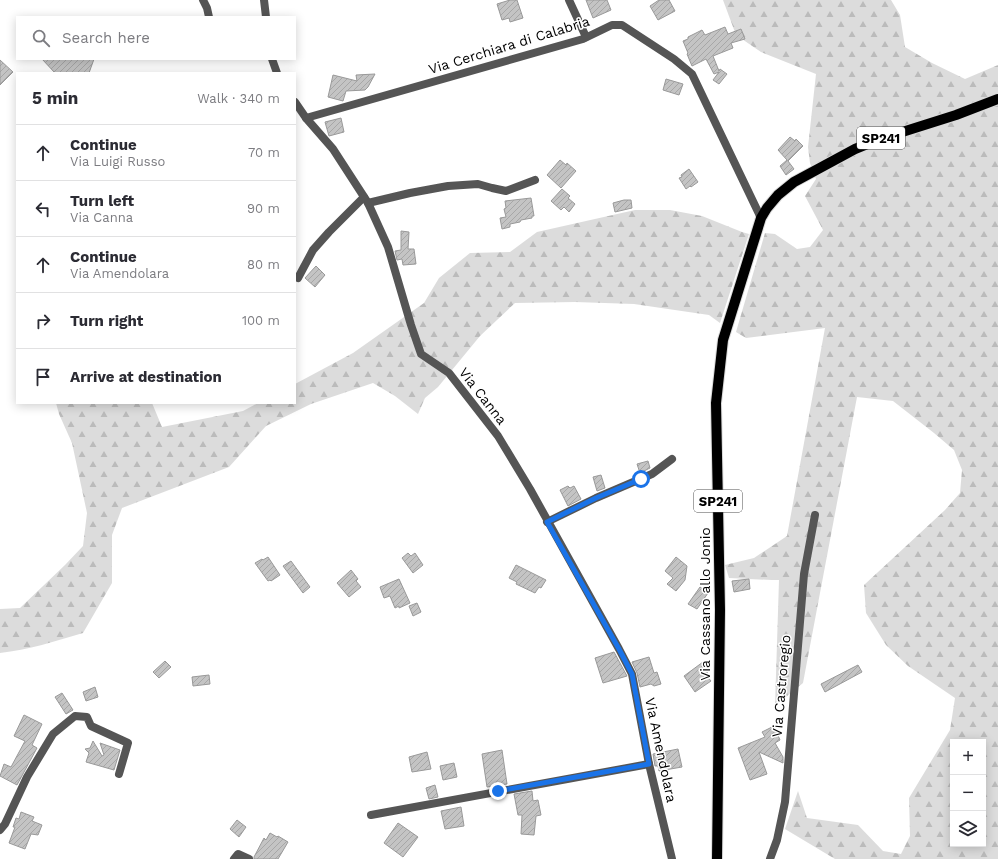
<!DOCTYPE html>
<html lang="en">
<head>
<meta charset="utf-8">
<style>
  body { margin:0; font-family:"Work Sans",sans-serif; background:#f2f2f3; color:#2b2b33 }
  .controls { position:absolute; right:12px; bottom:12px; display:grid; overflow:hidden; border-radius:0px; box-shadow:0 2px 10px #0003 }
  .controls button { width:36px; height:36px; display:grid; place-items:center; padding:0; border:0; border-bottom:1px solid #e1e1e2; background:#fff; color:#2b2b33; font:20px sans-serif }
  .stop { position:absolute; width:12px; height:12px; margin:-9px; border:3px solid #1a73e8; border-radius:50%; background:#fff }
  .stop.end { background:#1a73e8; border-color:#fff; box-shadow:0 1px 4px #0008 }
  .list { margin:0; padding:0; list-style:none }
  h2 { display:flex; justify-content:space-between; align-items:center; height:52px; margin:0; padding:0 16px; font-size:17px }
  h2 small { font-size:13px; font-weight:400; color:#7c7c81 }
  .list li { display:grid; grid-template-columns:26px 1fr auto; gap:12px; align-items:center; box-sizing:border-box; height:56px; padding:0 16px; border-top:1px solid #e1e1e2 }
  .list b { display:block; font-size:15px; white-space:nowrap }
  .list p { margin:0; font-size:13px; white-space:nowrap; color:#7c7c81 }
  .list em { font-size:13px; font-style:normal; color:#7c7c81 }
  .icon { flex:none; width:22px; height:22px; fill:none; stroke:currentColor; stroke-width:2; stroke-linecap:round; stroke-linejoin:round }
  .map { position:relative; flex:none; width:998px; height:859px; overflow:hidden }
  .search { position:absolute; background:#fff; box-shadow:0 2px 10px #0003; left:16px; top:16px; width:280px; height:44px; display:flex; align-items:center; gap:10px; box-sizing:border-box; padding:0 14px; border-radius:0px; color:#7c7c81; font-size:15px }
  .panel { position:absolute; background:#fff; box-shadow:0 2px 10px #0003; left:16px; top:72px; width:280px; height:332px; border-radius:0px }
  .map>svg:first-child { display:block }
  .forest { fill:url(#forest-firs); fill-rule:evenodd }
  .building { fill:url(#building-hatch); stroke:#999 }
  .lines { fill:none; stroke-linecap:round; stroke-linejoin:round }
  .primary-casing { stroke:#dbdbdb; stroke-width:12 }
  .street { stroke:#555; stroke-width:8 }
  .primary { stroke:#000; stroke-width:10 }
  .route { stroke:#1a73e8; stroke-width:5 }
  .labels { text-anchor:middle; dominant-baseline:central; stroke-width:3; stroke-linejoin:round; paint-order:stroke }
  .shield { fill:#fff; stroke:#4c4c4c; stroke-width:1 }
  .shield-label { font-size:13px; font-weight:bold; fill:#000 }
  .street-label { font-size:14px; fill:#000; stroke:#fff }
</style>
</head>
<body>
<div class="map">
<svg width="998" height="859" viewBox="0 0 998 859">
  <defs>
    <pattern id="forest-firs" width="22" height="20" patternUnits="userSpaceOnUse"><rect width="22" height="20" fill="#dcdcdc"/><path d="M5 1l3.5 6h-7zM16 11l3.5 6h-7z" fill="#bbb"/></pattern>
    <pattern id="building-hatch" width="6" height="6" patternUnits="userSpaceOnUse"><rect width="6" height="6" fill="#c4c4c4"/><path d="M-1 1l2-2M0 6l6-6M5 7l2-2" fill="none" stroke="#a7a7a7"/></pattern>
  </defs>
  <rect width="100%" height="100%" fill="#fff"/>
  <g class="forest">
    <path d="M723,0H891L900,15L905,47L932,63L965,79L998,65V859H835L785,829L798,791L807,818L858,825L883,851L901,854L910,836L909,798L950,730L955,698L908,666L886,645L866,613L864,585L945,510L960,493L962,470L954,450L934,433L893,401L857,397L803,683L775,706L779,580H772L729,578L725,565L754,558L787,536L825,328L746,338L736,332L765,233L775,234L797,249L810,247L823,230L805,196L816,179L810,163L808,147L816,74L761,52L736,35ZM953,742H983V844H953Z"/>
    <path d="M635,210H670L702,216L742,232L749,234L720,323L709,315L634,304L575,302L515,303L480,336L438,387L425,398L418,414L395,396L373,383L311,404L266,426L229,467L122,508L112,535V583L83,633C56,641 28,650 0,653V609L20,608L65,565L83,546L87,513L72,443L59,414L56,403H152L162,427L243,411L258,403H295V384L353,353L424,303L439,278L470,253L510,252L537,232Z"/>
  </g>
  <g class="building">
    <polygon points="510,0 517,0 523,18 510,22 509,18 502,20 497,4"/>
    <polygon points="586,0 607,0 611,10 593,18"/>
    <polygon points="659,0 669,0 675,11 658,20 650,6"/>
    <polygon points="725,27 728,34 741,29 745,39 731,43 733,48 713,56 719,71 720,69 727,74 719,84 713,80 719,72 714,74 706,59 692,66 687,54 688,53 683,41 688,39 688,37 702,30 705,35"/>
    <polygon points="42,59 94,59 89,73 55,73"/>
    <polygon points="0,60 13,72 0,85"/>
    <polygon points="375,74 368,87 365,90 346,91 343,101 328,97 333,75 357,81 356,75"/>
    <polygon points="666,79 683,84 679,95 663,90"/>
    <polygon points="341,118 344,132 329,136 325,122"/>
    <polygon points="790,137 795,141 796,139 803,146 788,161 794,169 786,175 780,166 787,160 778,150"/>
    <polygon points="560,160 566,165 567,163 576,171 561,188 547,175"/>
    <polygon points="689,169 698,182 691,187 690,186 686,189 679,178 682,177 681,175"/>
    <polygon points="562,189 570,196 568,198 575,204 569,212 564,207 561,210 551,201"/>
    <polygon points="531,198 534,216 532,216 532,218 521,220 520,222 510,224 510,227 502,229 500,218 506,217 504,209 506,208 505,201"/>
    <polygon points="624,200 631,200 632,208 615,212 613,203"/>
    <polygon points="401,231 409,232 408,249 414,249 416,264 403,265 402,259 397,260 395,251 401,250"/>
    <polygon points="316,266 325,275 315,287 305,278"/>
    <polygon points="648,461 650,468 640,473 637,464"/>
    <polygon points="601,475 605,488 597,491 593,477"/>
    <polygon points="568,486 570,488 574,486 581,499 568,506 560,490"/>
    <polygon points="408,553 411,556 415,553 423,565 413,573 402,558"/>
    <polygon points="268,557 280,575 271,581 270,580 268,581 255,563 262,559 263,560"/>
    <polygon points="676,557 687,566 685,580 676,591 667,584 673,578 665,571"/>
    <polygon points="291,561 310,587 303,593 283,566"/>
    <polygon points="516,565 546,580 541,588 539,587 535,593 516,584 517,582 509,578"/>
    <polygon points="351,570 358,579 356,581 361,587 349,597 337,583"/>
    <polygon points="399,579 410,603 399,608 399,606 395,608 390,596 384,598 380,587"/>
    <polygon points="749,579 750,589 734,592 732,581"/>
    <polygon points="700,587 708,593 697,609 688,604"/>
    <polygon points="417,603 421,612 413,616 409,606"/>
    <polygon points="614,652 627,676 603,683 595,658"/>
    <polygon points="649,657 654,673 657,672 661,684 654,686 651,684 640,687 637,673 632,662"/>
    <polygon points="165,661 171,667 159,678 153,672"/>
    <polygon points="703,662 709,671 705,674 711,681 695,692 684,676"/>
    <polygon points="858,665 862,672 825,692 821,684"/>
    <polygon points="209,675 210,684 193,686 192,677"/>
    <polygon points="95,687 98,697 86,701 83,692"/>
    <polygon points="62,693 73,710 66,714 55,697"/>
    <polygon points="24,715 42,724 32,745 37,748 17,785 0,776 4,764 11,767 25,741 14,736"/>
    <polygon points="774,726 780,740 775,743 783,757 783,763 759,752 767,774 750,780 738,748 765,737 762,732"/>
    <polygon points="93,741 102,756 104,755 100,743 120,750 114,770 86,762 89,753 85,749 90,748"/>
    <polygon points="678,749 682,767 659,771 658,766 655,766 653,754"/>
    <polygon points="502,750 507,784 487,787 482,754"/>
    <polygon points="427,752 431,769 412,772 409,757"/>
    <polygon points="454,763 457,777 443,780 440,766"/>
    <polygon points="435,785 438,797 429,799 426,788"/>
    <polygon points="532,791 533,801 538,800 541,815 536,816 534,835 521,834 522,815 518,815 514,794"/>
    <polygon points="461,807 464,826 445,829 441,811"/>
    <polygon points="21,812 34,817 32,821 42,825 38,835 31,834 25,849 9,843 15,827 13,827 16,818 19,819"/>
    <polygon points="237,820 246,827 239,837 230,829"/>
    <polygon points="398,823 418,837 403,857 384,843"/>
    <polygon points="270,833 277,837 278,836 288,842 278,859 254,859 254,857 264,838 266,840"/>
  </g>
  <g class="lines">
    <g class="primary-casing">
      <polyline id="primary" points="717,859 720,610 716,403 723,340 761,218 767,208 778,195 794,182 855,149 877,140 956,115 998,99"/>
    </g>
    <g class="street">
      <polyline points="203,0 207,8 209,17"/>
      <polyline points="264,0 266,17"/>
      <polyline points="569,0 586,37"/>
      <polyline points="272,59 277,73"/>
      <polyline points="295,102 306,118 333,149 368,203 388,247 411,325 421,354 449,373 498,436 530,489 619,649 632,674 649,764 672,859"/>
      <polyline points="306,118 583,39 612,25 622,25 674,59 692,74 761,218"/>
      <polyline points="368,203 410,193 448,186 478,184 492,188 506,191 535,180"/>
      <polyline points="298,278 313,250 329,232 364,197"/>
      <polyline points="547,522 596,498 652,474 672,459"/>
      <polyline points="371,815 649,764"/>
      <polyline points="0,830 5,824 27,777 53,734 75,716 87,717 91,726 128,743 119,774"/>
      <polyline points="234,859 238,854 249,859"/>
      <polyline points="770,859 777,840 785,802 804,574 815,515"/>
    </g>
    <use href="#primary" class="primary"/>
  </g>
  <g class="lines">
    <polyline class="route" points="498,791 649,764 632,674 619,649 547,522 596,498 641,479"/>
  </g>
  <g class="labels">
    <g class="shield">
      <rect x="857" y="127" width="48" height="22" rx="3"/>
      <rect x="694" y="490" width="48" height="22" rx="3"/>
    </g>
    <g class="shield-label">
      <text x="881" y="138">SP241</text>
      <text x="718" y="501">SP241</text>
    </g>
    <g class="street-label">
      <text transform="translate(509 45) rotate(-17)">Via Cerchiara di Calabria</text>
      <text transform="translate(483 396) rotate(52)">Via Canna</text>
      <text transform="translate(705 604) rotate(-90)">Via Cassano allo Jonio</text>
      <text transform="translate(781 686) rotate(-85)">Via Castroregio</text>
      <text transform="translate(661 750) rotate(78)">Via Amendolara</text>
    </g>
  </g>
</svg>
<div class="controls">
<button>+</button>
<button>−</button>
<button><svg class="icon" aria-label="layers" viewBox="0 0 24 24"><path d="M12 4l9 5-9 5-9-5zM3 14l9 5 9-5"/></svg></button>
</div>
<div class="stop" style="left:641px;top:479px"></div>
<div class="stop end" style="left:498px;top:791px"></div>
<div class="search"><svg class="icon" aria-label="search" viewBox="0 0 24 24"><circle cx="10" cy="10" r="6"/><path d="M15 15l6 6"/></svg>Search here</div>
<section class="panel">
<h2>5 min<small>Walk · 340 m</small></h2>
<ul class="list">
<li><svg class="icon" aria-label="ahead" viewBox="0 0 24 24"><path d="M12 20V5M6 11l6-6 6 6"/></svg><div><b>Continue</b><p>Via Luigi Russo</p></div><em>70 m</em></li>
<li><svg class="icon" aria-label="left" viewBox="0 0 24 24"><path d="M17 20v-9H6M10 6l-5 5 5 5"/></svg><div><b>Turn left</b><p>Via Canna</p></div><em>90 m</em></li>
<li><svg class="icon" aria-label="ahead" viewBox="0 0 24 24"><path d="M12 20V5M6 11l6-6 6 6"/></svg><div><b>Continue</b><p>Via Amendolara</p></div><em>80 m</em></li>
<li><svg class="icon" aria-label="right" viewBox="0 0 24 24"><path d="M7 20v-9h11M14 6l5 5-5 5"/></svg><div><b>Turn right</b></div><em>100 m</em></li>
<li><svg class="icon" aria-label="arrive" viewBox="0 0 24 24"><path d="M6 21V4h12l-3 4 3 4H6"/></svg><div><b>Arrive at destination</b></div></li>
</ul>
</section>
</div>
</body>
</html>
